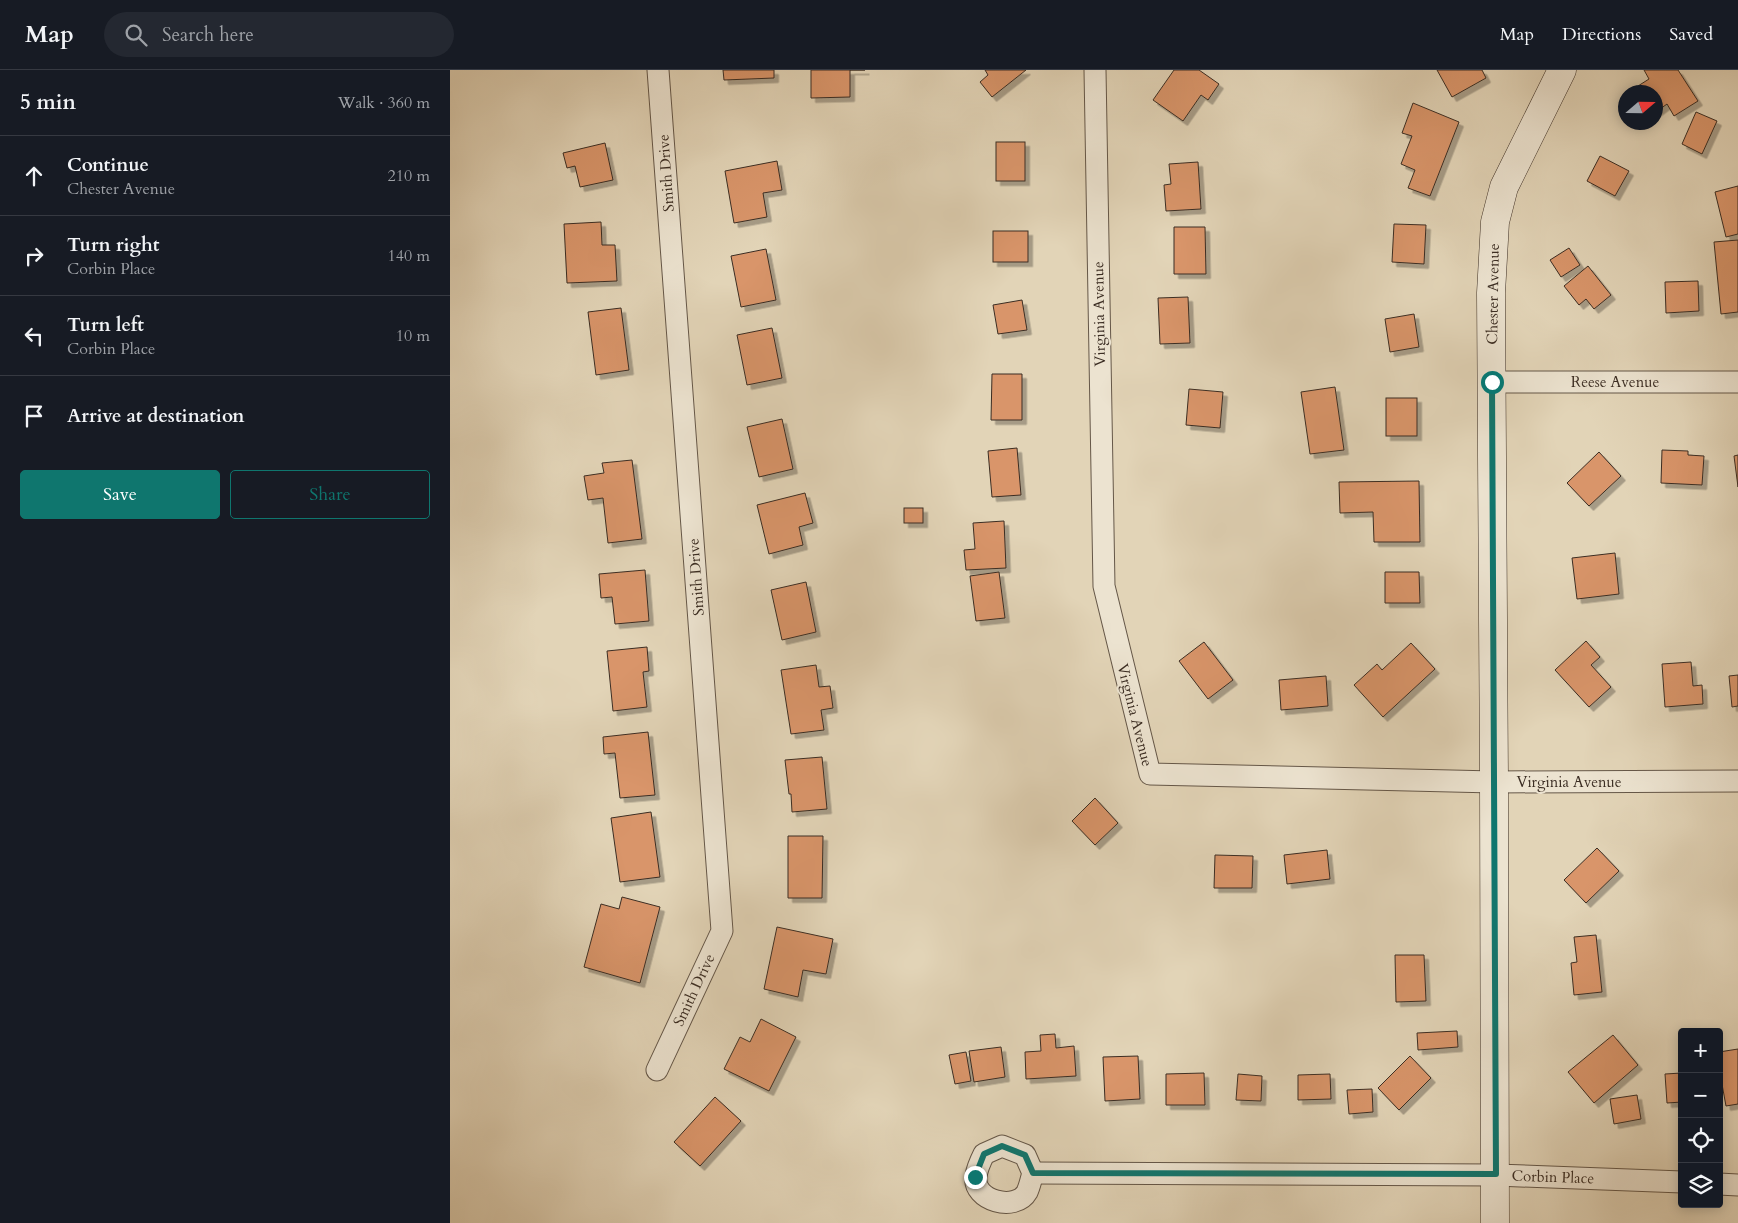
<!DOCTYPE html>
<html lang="en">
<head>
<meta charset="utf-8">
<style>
  body { margin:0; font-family:Cardo,serif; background:#242831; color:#f1f3f6 }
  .controls { position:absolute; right:15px; bottom:15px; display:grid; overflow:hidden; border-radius:5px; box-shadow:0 2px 12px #0003 }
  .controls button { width:45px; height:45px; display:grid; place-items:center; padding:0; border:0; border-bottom:1px solid #363941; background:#171b24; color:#f1f3f6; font:25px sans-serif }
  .compass { position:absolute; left:1168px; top:15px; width:45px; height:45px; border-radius:50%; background:#171b24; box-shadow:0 2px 12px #0003; rotate:70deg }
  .stop { position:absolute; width:15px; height:15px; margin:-11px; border:4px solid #0f766e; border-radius:50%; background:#fff }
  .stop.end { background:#0f766e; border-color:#fff; box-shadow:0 1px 5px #0008 }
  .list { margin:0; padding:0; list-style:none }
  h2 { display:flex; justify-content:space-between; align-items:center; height:65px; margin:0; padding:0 20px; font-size:21px }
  h2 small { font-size:16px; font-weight:400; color:#9ea1a6 }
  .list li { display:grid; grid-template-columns:32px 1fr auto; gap:15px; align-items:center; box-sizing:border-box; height:80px; padding:0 20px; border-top:1px solid #363941 }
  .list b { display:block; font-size:19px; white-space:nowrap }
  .list p { margin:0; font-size:16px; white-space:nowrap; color:#9ea1a6 }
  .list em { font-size:16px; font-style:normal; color:#9ea1a6 }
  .actions { display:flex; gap:10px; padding:15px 20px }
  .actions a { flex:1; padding:11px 0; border:1px solid #0f766e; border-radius:5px; text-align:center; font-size:18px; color:#0f766e }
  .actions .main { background:#0f766e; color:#fff }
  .icon { flex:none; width:28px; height:28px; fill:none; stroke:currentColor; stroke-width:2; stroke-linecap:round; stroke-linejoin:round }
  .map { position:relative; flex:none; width:1288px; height:1153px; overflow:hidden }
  header { display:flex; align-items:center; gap:30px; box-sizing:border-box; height:70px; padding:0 25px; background:#171b24; border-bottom:1px solid #363941 }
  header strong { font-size:24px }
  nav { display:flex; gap:28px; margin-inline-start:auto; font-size:18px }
  .search { width:350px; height:45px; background:#242831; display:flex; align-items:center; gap:12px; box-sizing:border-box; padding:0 18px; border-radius:28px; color:#9ea1a6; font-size:19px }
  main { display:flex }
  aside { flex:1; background:#171b24 }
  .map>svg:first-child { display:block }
  .building { fill:#d9956a; stroke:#3b2d23; filter:url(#shadow) }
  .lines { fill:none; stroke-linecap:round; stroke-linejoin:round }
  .street-casing { stroke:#655748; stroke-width:23 }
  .secondary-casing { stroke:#3b2d23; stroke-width:29 }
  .street { stroke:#ece3d0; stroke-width:21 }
  .secondary { stroke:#ece3d0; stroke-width:28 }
  .route { stroke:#0f766e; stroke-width:6 }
  .labels { text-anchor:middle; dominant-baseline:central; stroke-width:4; stroke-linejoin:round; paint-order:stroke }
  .street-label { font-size:15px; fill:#3b2d23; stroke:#ece3d0 }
</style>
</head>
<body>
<header>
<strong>Map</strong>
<div class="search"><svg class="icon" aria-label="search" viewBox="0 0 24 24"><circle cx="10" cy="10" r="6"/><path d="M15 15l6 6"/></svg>Search here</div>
<nav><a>Map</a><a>Directions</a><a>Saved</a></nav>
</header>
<main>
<aside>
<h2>5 min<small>Walk · 360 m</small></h2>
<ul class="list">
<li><svg class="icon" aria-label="ahead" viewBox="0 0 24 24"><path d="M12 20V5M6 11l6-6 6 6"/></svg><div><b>Continue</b><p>Chester Avenue</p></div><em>210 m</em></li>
<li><svg class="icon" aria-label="right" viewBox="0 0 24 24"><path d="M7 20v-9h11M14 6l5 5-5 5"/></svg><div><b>Turn right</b><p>Corbin Place</p></div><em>140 m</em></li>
<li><svg class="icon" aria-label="left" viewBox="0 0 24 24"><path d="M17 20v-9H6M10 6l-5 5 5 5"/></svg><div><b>Turn left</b><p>Corbin Place</p></div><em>10 m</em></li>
<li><svg class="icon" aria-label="arrive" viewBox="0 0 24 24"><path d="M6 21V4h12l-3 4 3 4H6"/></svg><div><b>Arrive at destination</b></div></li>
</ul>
<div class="actions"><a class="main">Save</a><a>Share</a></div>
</aside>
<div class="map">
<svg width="1288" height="1153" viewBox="0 0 1288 1153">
  <defs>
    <filter id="shadow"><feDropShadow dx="4.5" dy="4.5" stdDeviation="0" flood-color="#0004"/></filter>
  </defs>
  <rect width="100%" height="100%" fill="#e2d4b7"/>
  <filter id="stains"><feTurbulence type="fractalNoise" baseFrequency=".004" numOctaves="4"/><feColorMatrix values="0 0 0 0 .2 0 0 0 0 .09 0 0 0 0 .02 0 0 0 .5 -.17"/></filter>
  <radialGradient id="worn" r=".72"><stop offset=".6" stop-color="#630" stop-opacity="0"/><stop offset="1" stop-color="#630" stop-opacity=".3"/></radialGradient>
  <g class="building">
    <polygon points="273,0 324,0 324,8 274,10"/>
    <polygon points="361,0 415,0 400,0 400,27 361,28"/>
    <polygon points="535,0 576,0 542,27 530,12 538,5"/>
    <polygon points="724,0 749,0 769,14 758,30 751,25 733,51 703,30"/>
    <polygon points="987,0 1032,0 1036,8 1002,27"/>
    <polygon points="1194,0 1228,0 1248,31 1224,46 1217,34 1206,42 1206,22 1192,22 1188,16 1199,9"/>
    <polygon points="963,33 1009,52 980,126 958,118 965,100 951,94 962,66 952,63"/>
    <polygon points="1246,42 1267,51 1252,84 1232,74"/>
    <rect x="546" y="72" width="29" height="39"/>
    <polygon points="155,73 163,110 130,117 125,96 117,98 113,83"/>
    <polygon points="1150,86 1179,101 1165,126 1137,111"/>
    <polygon points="327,91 332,120 313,123 317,147 284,153 275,101"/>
    <polygon points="748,92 751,139 716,141 714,115 721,114 719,94"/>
    <polygon points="1288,116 1288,164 1276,167 1265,122"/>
    <polygon points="151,152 152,175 165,175 167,211 117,213 114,154"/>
    <polygon points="944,154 976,155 974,194 942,192"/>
    <polygon points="724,157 755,157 756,204 724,204"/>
    <rect x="543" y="161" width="35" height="31"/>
    <polygon points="1288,170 1288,242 1271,244 1264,172"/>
    <polygon points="1119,178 1130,195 1111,207 1100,190"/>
    <polygon points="316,179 326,230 291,237 281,186"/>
    <polygon points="1138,196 1161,225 1144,239 1136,229 1129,235 1114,216"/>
    <polygon points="1248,211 1249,241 1216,243 1215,212"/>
    <polygon points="738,227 740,273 710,274 708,228"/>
    <polygon points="572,230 577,260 548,264 543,235"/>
    <polygon points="171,238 179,300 146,305 138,242"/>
    <polygon points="964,244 969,277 940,282 935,249"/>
    <polygon points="322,258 332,308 297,315 287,265"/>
    <polygon points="542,304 572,304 572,350 541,350"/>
    <polygon points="885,317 894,380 860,384 851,322"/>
    <polygon points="739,319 773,322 770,358 736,355"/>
    <rect x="936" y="328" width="31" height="38"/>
    <polygon points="332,349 343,399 309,407 297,357"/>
    <polygon points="567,378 571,425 542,427 538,381"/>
    <polygon points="1212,380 1238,381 1238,385 1254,386 1252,415 1211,413"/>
    <polygon points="1149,382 1171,406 1139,436 1117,413"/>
    <polygon points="1288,385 1288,417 1284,386"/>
    <polygon points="182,390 192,469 158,473 153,428 138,430 134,406 154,403 152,393"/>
    <polygon points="969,411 970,472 924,472 923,442 890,443 889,412"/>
    <polygon points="355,423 363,453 349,457 353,475 319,484 307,435"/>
    <rect x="454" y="438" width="19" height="15"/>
    <polygon points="554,451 556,498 516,500 514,480 525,479 523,453"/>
    <polygon points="1165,483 1169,524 1127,529 1122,488"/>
    <polygon points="195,500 199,551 165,554 162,527 151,528 149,504"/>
    <polygon points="549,502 555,548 526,551 520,506"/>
    <polygon points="935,502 969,502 970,533 935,533"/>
    <polygon points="356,512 366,562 332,570 321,520"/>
    <polygon points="1136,571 1150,587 1141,595 1161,617 1139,637 1105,600"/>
    <polygon points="754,572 783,610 758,629 729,591"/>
    <polygon points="961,573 985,599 933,647 904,615 927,594 932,600"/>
    <polygon points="197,577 199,601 193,602 197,637 163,641 157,581"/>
    <polygon points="1241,592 1243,616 1252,615 1253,634 1215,637 1212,594"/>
    <polygon points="366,595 369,617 380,616 383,638 371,640 374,660 341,664 331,600"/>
    <polygon points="1288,605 1288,636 1282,637 1279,606"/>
    <polygon points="876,606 878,636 831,640 829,610"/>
    <polygon points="198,662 205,725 170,728 165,683 154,684 153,667"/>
    <polygon points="372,687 377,739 342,742 341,724 339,724 335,690"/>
    <polygon points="645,728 668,753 645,775 622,751"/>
    <polygon points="201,742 210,807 170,812 161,748"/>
    <polygon points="338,766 373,766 372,828 338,828"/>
    <polygon points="1147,778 1169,801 1136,833 1114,810"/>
    <polygon points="877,780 880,809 837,814 834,785"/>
    <polygon points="765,785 803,786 802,818 764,818"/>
    <polygon points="172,827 210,837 190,913 134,897 151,834 169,839"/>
    <polygon points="327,857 383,869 376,904 353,900 348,927 314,919"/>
    <polygon points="1146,865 1152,922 1124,925 1121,893 1127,892 1124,867"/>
    <polygon points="945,885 974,885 976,931 946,932"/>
    <polygon points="311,949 346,967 319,1021 274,999 290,967 300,972"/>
    <polygon points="1007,961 1008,977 968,980 967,963"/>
    <polygon points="605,964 606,978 624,976 626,1006 576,1009 575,982 591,981 590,965"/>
    <polygon points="1163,965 1188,995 1144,1033 1118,1002"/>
    <polygon points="551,977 555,1007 524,1012 519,981"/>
    <polygon points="1288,979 1288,1034 1276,1036 1269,998 1269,982"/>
    <polygon points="516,982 521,1011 505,1014 499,985"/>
    <polygon points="688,986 690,1029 655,1031 653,987"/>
    <polygon points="960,986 981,1008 949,1040 928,1018"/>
    <polygon points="754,1003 755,1035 716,1035 716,1004"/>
    <polygon points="1232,1003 1232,1032 1217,1033 1215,1004"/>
    <polygon points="788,1004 812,1006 811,1031 786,1030"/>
    <polygon points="880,1004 881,1029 848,1030 848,1005"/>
    <polygon points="922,1019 923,1042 899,1044 897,1020"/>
    <polygon points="1187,1025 1191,1049 1164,1054 1160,1029"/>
    <polygon points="265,1027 291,1051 250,1096 224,1072"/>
  </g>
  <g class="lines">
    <g class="street-casing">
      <g id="street">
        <polyline points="645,0 654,516 700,704 1044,712 1288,711"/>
        <polyline points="1042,312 1288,312"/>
        <polyline points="207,1000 272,861 208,0"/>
        <path d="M552,1076L575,1085L583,1103C581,1109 580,1116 577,1122C566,1142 522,1131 526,1106C527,1099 531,1090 534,1084Z"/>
        <polyline points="583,1103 1046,1105 1232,1112"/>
        <polyline points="1269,1114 1288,1115"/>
      </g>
    </g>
    <g class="secondary-casing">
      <polyline id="secondary" points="1045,1153 1044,712 1041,223 1045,152 1054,117 1112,0"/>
    </g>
    <use href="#street" class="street"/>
    <use href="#secondary" class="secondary"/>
  </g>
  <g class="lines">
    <polyline class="route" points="525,1107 534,1084 552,1076 575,1085 583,1103 1046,1104 1042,312"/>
  </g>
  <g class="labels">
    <g class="street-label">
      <text transform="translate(216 103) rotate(-94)">Smith Drive</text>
      <text transform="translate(1043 224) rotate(-89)">Chester Avenue</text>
      <text transform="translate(649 244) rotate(-91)">Virginia Avenue</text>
      <text x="1165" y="312">Reese Avenue</text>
      <text transform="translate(246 507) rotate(-94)">Smith Drive</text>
      <text transform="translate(685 645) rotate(76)">Virginia Avenue</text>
      <text x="1119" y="712">Virginia Avenue</text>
      <text transform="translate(244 920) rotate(-65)">Smith Drive</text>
      <text transform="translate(1103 1107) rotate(2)">Corbin Place</text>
    </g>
  </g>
  <rect width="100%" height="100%" filter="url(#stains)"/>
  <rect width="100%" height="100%" fill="url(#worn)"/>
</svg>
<div class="controls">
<button>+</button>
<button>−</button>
<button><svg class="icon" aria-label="locate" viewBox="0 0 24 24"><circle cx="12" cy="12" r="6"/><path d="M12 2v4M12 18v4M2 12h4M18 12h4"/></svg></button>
<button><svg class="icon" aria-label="layers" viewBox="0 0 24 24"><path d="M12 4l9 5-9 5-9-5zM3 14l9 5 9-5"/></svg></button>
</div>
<svg class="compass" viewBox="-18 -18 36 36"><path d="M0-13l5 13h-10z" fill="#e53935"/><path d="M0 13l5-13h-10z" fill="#9ea1a6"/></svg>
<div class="stop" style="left:1042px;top:312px"></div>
<div class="stop end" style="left:525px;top:1107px"></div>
</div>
</main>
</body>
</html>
